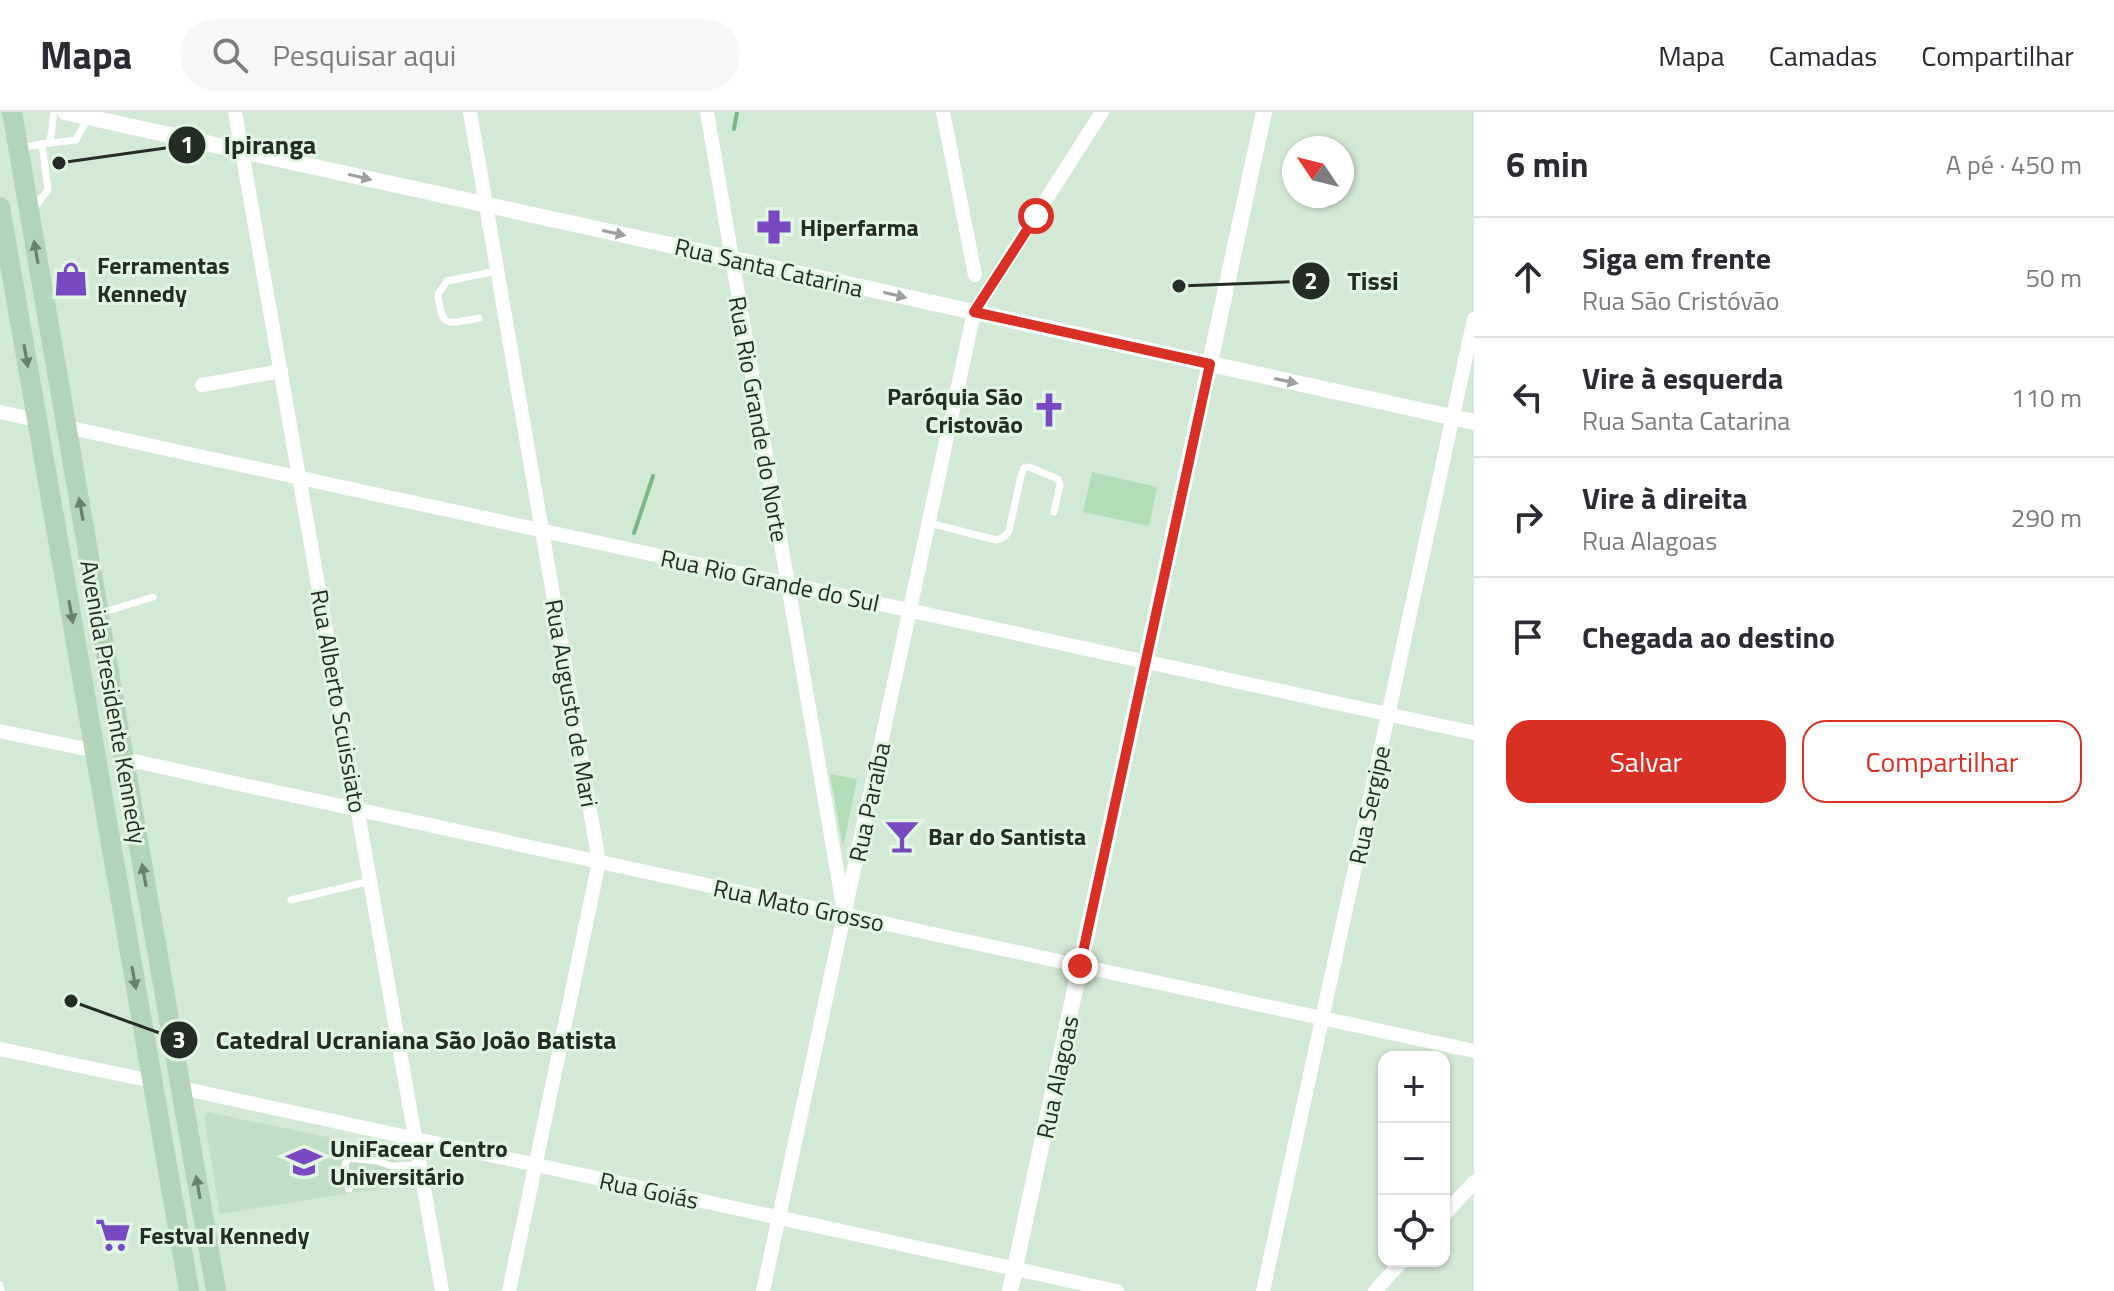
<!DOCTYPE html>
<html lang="pt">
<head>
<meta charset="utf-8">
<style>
  body { margin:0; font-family:"Titillium Web",sans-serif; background:#f7f7f7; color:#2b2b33 }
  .controls { position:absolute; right:24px; bottom:24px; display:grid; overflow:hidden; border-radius:16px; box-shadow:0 2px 6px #0004 }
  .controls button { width:72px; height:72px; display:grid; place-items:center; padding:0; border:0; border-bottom:2px solid #e1e1e2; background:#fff; color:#2b2b33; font:40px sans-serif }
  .compass { position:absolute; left:1282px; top:24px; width:72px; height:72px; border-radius:50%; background:#fff; box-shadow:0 2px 6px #0004; rotate:305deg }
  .stop { position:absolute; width:24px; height:24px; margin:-18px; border:6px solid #d93025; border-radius:50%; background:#fff }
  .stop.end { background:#d93025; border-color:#fff; box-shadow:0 2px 8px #0008 }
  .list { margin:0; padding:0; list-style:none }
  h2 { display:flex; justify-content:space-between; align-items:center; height:104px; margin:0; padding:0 32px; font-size:34px }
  h2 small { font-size:26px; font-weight:400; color:#7c7c81 }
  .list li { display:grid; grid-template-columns:52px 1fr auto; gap:24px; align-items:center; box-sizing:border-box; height:120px; padding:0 32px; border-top:2px solid #e1e1e2 }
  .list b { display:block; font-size:30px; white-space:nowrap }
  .list p { margin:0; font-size:26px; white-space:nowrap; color:#7c7c81 }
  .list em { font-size:26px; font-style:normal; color:#7c7c81 }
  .actions { display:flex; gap:16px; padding:24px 32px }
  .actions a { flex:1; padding:18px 0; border:2px solid #d93025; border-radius:24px; text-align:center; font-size:28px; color:#d93025 }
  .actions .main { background:#d93025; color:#fff }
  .icon { flex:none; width:44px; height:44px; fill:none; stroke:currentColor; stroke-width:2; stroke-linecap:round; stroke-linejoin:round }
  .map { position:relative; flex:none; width:1474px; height:1179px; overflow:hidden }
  header { display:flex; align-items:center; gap:48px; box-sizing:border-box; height:112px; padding:0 40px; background:#fff; border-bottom:2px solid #e1e1e2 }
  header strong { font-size:38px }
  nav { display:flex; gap:44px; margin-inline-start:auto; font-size:28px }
  .search { width:560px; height:72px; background:#f7f7f7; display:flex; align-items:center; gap:20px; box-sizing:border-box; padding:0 28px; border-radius:44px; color:#7c7c81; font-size:30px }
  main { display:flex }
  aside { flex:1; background:#fff }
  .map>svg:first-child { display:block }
  .built { fill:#c3dec6 }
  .green { fill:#b3ddb8 }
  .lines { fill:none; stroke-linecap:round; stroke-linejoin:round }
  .stream { stroke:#7bb784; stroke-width:4 }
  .service { stroke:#fff; stroke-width:7 }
  .minor { stroke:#fff; stroke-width:14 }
  .tertiary { stroke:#fff; stroke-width:16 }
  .primary { stroke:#b3d4b8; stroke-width:20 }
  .oneway { fill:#9ca09d }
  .oneway2 { fill:#6c806e }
  .route { stroke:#d93025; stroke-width:10 }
  .labels { text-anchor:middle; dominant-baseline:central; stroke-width:6; stroke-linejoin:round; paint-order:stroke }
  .poi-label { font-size:24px; font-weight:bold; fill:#242d25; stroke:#e0f6e2; text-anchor:start }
  .street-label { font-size:24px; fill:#242d25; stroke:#e0f6e2 }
  .leader { fill:none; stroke:#242d25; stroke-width:3 }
  .callout-dot { fill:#242d25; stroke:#e0f6e2; stroke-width:3 }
  .mark-label { font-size:24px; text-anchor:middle; font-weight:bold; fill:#fff }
  .callout-label { font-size:26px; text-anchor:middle; font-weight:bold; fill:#242d25; stroke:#e0f6e2; stroke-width:6; stroke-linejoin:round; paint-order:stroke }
</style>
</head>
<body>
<header>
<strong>Mapa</strong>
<div class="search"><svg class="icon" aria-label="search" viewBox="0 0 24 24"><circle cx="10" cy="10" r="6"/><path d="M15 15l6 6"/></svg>Pesquisar aqui</div>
<nav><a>Mapa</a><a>Camadas</a><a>Compartilhar</a></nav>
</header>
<main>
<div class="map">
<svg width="1474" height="1179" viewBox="0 0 1474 1179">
  <rect width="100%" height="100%" fill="#d2e9d5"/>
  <polygon class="built" points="207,1000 389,1038 396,1045 402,1073 220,1102 204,1005"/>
  <g class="green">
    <polygon points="1092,360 1157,375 1149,414 1083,400"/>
    <polygon points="830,662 857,667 843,735"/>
  </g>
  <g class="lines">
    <g class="stream">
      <polyline points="734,17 737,0"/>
      <polyline points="634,421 653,364"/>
    </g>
    <g class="service">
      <polyline points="50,31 54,0"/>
      <polyline points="42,32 76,28 88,5"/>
      <polyline points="21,36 42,32 48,78 33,97"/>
      <path d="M479,206C448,211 442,219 438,182L447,169L497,159"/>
      <polyline points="929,411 996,428 1004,425 1009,419 1021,364 1024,356 1029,355 1058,367 1060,373 1054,400"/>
      <polyline points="101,501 153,485"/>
      <polyline points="291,788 371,769"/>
      <polyline points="349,1077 345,1052 349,1046 377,1049 392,1054 420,1053"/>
      <polyline points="0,1173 1,1179"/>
    </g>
    <g class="minor">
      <polyline points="235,0 442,1179"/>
      <polyline points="470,0 599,750 509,1179"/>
      <polyline points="707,0 843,794"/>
      <polyline points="943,0 975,163"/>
      <polyline points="202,273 281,259"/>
      <polyline points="0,300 37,308"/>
      <polyline points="66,315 1474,621"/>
      <polyline points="0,619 95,639"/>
      <polyline points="124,647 1474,939"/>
      <polyline points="0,937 152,969"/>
      <polyline points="181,976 1117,1179"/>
      <polyline points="1444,1103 1474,1070"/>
      <polyline points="763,1179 974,200 1102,0"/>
      <polyline points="1263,1179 1474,207"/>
      <polyline points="1375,1179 1402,1149"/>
    </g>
    <g class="tertiary">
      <polyline points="65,0 1474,310"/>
      <polyline points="1010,1179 1264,0"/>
    </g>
    <g class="primary">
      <polyline points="12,0 216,1179"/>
      <polyline points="0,95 189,1179"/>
    </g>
  </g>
  <defs><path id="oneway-solid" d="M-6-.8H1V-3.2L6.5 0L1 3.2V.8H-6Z" transform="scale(2)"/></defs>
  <g class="oneway">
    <use href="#oneway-solid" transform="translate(360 65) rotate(13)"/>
    <use href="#oneway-solid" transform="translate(614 121) rotate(12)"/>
    <use href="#oneway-solid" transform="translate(895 183) rotate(13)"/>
    <use href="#oneway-solid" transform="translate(1286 269) rotate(12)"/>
  </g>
  <g class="oneway2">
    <use href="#oneway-solid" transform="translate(36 140) rotate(-100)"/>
    <use href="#oneway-solid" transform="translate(26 244) rotate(80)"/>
    <use href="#oneway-solid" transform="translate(81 397) rotate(-100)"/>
    <use href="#oneway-solid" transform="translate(71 500) rotate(80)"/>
    <use href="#oneway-solid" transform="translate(144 763) rotate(-100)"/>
    <use href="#oneway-solid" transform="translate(134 866) rotate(80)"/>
    <use href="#oneway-solid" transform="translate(198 1075) rotate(-100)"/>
  </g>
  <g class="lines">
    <polyline class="route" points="1036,104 974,200 1210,252 1080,854"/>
  </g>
  <defs>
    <g id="pharmacy-bare" transform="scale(2.76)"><path d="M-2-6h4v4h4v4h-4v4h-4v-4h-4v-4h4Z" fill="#7949c1" stroke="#e0f6e2" stroke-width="2.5" paint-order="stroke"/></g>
    <g id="shop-bare" transform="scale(2.76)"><path d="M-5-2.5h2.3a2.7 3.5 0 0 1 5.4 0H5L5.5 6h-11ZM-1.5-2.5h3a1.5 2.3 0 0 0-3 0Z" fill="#7949c1" stroke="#e0f6e2" stroke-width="2.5" paint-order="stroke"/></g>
    <g id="church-bare" transform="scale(2.76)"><path d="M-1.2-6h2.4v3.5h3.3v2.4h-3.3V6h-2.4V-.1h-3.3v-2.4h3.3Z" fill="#7949c1" stroke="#e0f6e2" stroke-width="2.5" paint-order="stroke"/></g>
    <g id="bar-bare" transform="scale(2.76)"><path d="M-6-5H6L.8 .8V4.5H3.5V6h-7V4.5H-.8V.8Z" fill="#7949c1" stroke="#e0f6e2" stroke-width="2.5" paint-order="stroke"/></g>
    <g id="university-bare" transform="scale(2.76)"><path d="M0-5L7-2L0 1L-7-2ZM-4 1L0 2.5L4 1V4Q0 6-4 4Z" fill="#7949c1" stroke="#e0f6e2" stroke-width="2.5" paint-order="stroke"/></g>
    <g id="supermarket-bare" transform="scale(2.76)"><path d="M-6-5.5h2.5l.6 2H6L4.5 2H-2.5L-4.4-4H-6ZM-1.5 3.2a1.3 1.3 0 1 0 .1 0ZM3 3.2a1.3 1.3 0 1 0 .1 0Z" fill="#7949c1" stroke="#e0f6e2" stroke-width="2.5" paint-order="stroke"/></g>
  </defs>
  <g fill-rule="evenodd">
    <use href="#pharmacy-bare" x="774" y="115"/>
    <use href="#shop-bare" x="71" y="167"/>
    <use href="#church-bare" x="1049" y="298"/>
    <use href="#bar-bare" x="902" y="724"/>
    <use href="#university-bare" x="304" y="1050"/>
    <use href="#supermarket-bare" x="113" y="1123"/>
  </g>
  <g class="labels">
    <g class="poi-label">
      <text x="800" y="115">Hiperfarma</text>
      <text x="97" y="153">Ferramentas<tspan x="97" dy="28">Kennedy</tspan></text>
      <text x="1023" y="284" text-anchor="end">Paróquia São<tspan x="1023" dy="28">Cristovão</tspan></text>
      <text x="928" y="724">Bar do Santista</text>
      <text x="330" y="1036">UniFacear Centro<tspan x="330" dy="28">Universitário</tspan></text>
      <text x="139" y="1123">Festval Kennedy</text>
    </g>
    <g class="street-label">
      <text transform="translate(769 155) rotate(13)">Rua Santa Catarina</text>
      <text transform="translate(759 307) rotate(80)">Rua Rio Grande do Norte</text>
      <text transform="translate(770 468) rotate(12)">Rua Rio Grande do Sul</text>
      <text transform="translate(339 589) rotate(80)">Rua Alberto Scuissiato</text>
      <text transform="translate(114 590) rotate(80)">Avenida Presidente Kennedy</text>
      <text transform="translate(572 591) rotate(80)">Rua Augusto de Mari</text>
      <text transform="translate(869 690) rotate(-78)">Rua Paraíba</text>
      <text transform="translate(1369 693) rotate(-78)">Rua Sergipe</text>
      <text transform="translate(799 793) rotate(12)">Rua Mato Grosso</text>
      <text transform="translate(1057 965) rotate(-78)">Rua Alagoas</text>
      <text transform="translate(649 1078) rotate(12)">Rua Goiás</text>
    </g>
  </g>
  <path class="leader" d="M59 51L187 33M1179 174L1311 169M71 889L179 928"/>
  <g class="callout-dot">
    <circle cx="59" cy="51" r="8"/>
    <circle cx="1179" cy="174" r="8"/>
    <circle cx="71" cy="889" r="8"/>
    <circle cx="187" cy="33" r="20"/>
    <circle cx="1311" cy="169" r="20"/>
    <circle cx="179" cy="928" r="20"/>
  </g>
  <g class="mark-label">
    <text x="187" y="41">1</text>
    <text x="1311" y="177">2</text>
    <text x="179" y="936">3</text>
  </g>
  <g class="callout-label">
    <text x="270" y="42">Ipiranga</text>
    <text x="1373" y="178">Tissi</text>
    <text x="416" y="937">Catedral Ucraniana São João Batista</text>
  </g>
</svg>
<div class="controls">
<button>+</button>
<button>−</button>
<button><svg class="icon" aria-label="locate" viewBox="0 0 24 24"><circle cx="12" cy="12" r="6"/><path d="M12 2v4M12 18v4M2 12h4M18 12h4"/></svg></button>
</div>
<svg class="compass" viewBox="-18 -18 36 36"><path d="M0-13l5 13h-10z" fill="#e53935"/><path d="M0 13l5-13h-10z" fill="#7c7c81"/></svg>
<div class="stop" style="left:1036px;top:104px"></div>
<div class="stop end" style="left:1080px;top:854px"></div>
</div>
<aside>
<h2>6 min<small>A pé · 450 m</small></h2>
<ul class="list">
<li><svg class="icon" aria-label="ahead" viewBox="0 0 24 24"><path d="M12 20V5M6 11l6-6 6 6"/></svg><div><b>Siga em frente</b><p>Rua São Cristóvão</p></div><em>50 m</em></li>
<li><svg class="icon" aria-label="left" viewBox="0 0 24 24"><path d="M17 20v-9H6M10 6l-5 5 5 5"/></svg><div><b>Vire à esquerda</b><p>Rua Santa Catarina</p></div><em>110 m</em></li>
<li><svg class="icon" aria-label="right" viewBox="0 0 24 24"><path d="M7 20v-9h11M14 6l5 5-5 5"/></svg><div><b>Vire à direita</b><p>Rua Alagoas</p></div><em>290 m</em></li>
<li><svg class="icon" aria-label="arrive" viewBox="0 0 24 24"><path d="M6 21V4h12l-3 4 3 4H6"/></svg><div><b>Chegada ao destino</b></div></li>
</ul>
<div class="actions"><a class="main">Salvar</a><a>Compartilhar</a></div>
</aside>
</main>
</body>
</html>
